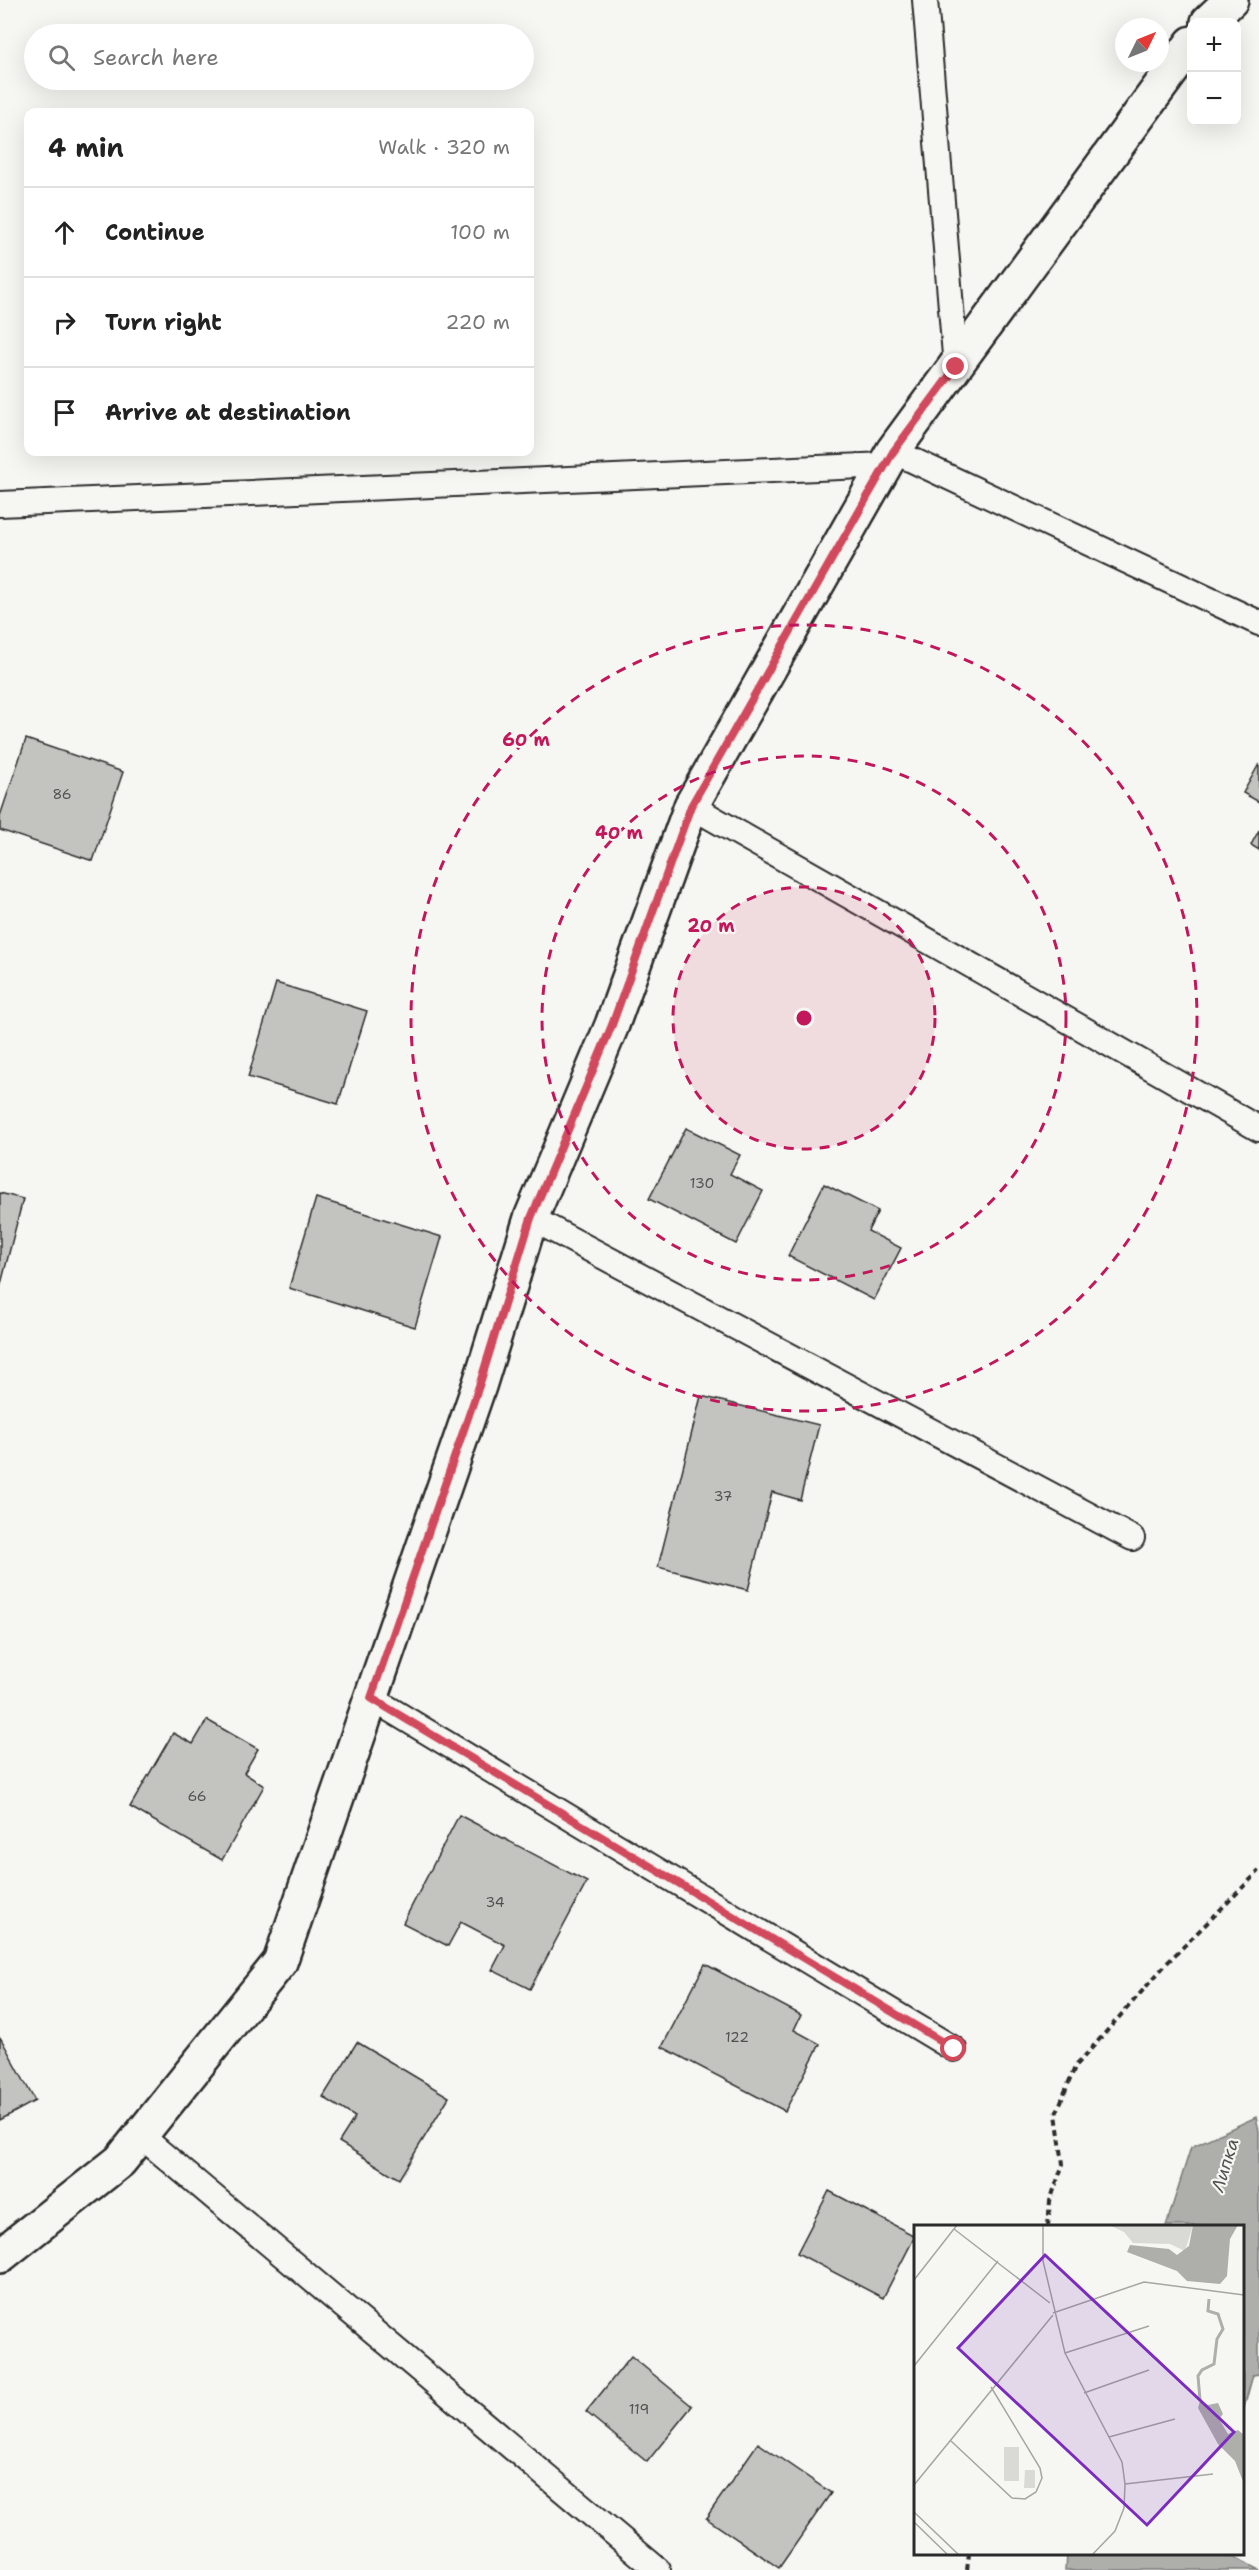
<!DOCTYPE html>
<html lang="en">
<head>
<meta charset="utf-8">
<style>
  body { margin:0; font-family:"Shantell Sans",sans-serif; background:#f2f2f2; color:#222 }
  .controls { position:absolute; right:18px; top:18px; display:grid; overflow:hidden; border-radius:12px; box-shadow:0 6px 24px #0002 }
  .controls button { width:54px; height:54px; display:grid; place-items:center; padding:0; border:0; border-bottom:2px solid #e0e0e0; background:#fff; color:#222; font:30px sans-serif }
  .compass { position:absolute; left:1115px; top:18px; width:54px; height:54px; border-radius:50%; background:#fff; box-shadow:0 6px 24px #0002; rotate:47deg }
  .stop { position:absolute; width:18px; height:18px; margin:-14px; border:4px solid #d1495b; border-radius:50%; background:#fff }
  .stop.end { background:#d1495b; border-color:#fff; box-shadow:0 2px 6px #0008 }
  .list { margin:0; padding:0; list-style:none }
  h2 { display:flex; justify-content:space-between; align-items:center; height:78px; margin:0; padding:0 24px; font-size:26px }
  h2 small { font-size:20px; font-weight:400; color:#767676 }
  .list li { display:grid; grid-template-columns:39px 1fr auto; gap:18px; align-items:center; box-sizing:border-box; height:90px; padding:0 24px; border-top:2px solid #e0e0e0 }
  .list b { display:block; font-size:22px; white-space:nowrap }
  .list em { font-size:20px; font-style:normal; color:#767676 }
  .icon { flex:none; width:33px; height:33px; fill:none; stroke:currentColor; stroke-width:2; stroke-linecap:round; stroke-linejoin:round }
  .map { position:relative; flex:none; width:1259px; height:2570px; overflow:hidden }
  .search { position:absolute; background:#fff; box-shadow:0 6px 24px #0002; left:24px; top:24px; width:510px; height:66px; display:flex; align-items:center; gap:15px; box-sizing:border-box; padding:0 21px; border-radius:33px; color:#767676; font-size:22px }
  .panel { position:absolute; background:#fff; box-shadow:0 6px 24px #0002; left:24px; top:108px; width:510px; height:348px; border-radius:12px }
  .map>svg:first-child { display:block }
  .water { fill:#aeaeab; stroke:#7a7a78; stroke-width:1.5 }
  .building { fill:#c3c3c0; stroke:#2b2b2b; stroke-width:1.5 }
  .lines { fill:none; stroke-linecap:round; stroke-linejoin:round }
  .lane-casing { stroke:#2b2b2b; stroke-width:28 }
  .street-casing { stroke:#2b2b2b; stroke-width:38 }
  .path { stroke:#2b2b2b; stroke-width:4; stroke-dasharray:6 4.5; stroke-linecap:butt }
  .lane { stroke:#f6f6f2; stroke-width:24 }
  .street { stroke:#f6f6f2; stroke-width:33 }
  .route { stroke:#d1495b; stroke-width:8 }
  .ring { fill:none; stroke:#c2185b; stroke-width:3; stroke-dasharray:10 8 }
  .labels { text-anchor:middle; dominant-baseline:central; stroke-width:4.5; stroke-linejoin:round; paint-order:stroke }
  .number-label { font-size:14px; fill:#515150 }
  .water-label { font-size:18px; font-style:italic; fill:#525251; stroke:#f6f6f2 }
  .inset-river { fill:none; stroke:#aeaeab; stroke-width:3 }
  .inset-road { fill:none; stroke:#a5a5a2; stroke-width:1.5 }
  .view { fill:#7b2cbf; fill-opacity:0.15; stroke:#7b2cbf; stroke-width:3 }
  .inset-edge { fill:none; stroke:#2b2b2b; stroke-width:3 }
  .centre { fill:#c2185b; stroke:#f6f6f2; stroke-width:3 }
  .ring-label { font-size:18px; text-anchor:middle; font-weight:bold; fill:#c2185b; stroke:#f6f6f2; stroke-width:4.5; stroke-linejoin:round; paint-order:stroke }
</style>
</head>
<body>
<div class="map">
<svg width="1259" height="2570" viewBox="0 0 1259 2570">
  <rect width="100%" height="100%" fill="#f6f6f2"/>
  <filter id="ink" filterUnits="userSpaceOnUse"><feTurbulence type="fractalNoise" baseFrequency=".0167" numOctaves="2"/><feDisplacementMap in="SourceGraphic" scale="12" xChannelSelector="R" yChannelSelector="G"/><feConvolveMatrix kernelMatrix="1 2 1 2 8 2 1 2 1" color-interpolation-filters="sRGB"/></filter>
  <g filter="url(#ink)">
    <g class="water">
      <polygon points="1256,2117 1259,2131 1259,2374 1253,2375 1243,2411 1242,2226 1166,2226 1191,2147"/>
      <polygon points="1066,2554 1228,2554 1259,2570 1065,2570"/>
    </g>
    <g class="building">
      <polygon points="26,739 123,772 93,861 0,830 0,816"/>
      <polygon points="1259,764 1259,802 1243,793"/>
      <polygon points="1259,830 1259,850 1251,845"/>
      <polygon points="276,983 367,1011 338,1104 248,1077"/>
      <polygon points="686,1128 740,1155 730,1174 763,1191 736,1244 649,1199"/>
      <polygon points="824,1184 878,1211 868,1231 901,1248 874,1300 788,1256"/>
      <polygon points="0,1193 23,1199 0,1288"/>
      <polygon points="316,1198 442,1237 415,1327 289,1288"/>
      <polygon points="701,1396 819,1425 800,1500 772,1492 748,1590 658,1567"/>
      <polygon points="207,1720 258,1749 244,1773 264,1786 222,1860 130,1807 173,1733 193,1744"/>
      <polygon points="459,1815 587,1882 530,1989 492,1970 505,1945 461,1922 448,1946 403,1923"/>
      <polygon points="705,1964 801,2015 794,2030 820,2044 785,2111 662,2047"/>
      <polygon points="0,2037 35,2101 0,2120"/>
      <polygon points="357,2042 449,2097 399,2179 339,2142 355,2117 323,2097"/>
      <polygon points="829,2191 915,2236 883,2298 797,2253"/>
      <polygon points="631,2356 692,2406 647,2462 586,2412"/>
      <polygon points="758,2443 831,2493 779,2568 706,2518"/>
    </g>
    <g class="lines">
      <g class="lane-casing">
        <g id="lane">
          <polyline points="925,0 956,367"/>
          <polyline points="893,451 1259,623"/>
          <polyline points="0,504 886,465"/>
          <polyline points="691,806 1259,1129"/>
          <polyline points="531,1218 1132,1538"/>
          <polyline points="371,1698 954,2049"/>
          <polyline points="141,2136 658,2570"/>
        </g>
      </g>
      <g class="street-casing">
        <g id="street">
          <polyline points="1208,22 1231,0"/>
          <polyline points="0,2256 120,2161 280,1962 480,1383 531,1218 612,1025 691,806 893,451 1192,43"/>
        </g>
      </g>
      <g class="path">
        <polyline points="1048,2226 1050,2201 1063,2164 1056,2114 1075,2067 1167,1963 1259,1871"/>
        <polyline points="967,2570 969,2554"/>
      </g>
      <use href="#lane" class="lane"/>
      <use href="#street" class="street"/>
    </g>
  </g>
  <g class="lines" filter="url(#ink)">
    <polyline class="route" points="954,2049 371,1698 480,1383 531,1218 612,1025 691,806 893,452 956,367"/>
  </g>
  <circle cx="804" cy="1018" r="131" fill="#c2185b" fill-opacity=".12"/>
  <g class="ring">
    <circle cx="804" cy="1018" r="131"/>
    <circle cx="804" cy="1018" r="262"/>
    <circle cx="804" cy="1018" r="393"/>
  </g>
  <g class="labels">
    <g class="number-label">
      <text x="62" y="794">86</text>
      <text x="702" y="1183">130</text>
      <text x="723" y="1496">37</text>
      <text x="197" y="1796">66</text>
      <text x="495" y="1902">34</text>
      <text x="737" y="2037">122</text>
      <text x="639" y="2409">119</text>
    </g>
    <g class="water-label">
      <text transform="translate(1225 2165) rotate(-73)">Липка</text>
    </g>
  </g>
  <g transform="translate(914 2225)">
    <rect width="330" height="330" fill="#f6f6f2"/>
    <path d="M195,0H279L271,26L256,19L219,18L210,7Z" fill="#d9d9d5"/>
    <path d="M90,222H105V256H90ZM111,245H121V263H110Z" fill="#d9d9d5"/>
    <path d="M279,0H324L316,14L313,51L306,59L273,56L263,46L213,27L216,20L255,24L263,30L275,21ZM286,176L294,180L304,178L309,189L305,194L314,209L324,205L330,210V259L321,236L304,219L284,183Z" fill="#aeaeab"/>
    <path class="inset-river" d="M286,175L284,151L288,145L300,139L303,114L309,104L304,89L294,86L295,74"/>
    <path class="inset-road" d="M129,0V36L151,128L208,237L211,259L210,283L201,306L178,330M40,4L136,78M0,55L43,0M139,88L230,57L330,70M151,128L235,101M0,141L84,36M170,168L235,145M195,212L261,194M37,216L98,273L111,274L122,267L128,253L126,243L77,162M211,259L299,249M0,260L139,90M0,287L45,330M0,297L34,330"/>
    <path class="view" d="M131,30L320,207L233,300L44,123Z"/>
    <rect width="330" height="330" class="inset-edge"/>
  </g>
  <circle cx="804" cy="1018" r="9" class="centre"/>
  <g class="ring-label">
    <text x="526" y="746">60 m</text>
    <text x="619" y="839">40 m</text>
    <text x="711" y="932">20 m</text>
  </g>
</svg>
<div class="controls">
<button>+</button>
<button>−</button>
</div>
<svg class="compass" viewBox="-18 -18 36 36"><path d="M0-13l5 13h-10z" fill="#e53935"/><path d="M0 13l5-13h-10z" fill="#767676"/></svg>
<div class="stop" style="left:954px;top:2049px"></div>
<div class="stop end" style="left:956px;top:367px"></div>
<div class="search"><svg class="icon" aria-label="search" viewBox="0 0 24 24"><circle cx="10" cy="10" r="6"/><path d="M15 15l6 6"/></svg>Search here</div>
<section class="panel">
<h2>4 min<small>Walk · 320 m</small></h2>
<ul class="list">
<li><svg class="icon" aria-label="ahead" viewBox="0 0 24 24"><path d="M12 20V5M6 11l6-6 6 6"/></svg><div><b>Continue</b></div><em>100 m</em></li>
<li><svg class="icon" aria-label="right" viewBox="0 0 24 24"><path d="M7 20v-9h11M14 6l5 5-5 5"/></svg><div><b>Turn right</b></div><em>220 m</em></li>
<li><svg class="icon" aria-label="arrive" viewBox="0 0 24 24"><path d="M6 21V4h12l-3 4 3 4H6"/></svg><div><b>Arrive at destination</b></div></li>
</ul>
</section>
</div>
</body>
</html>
